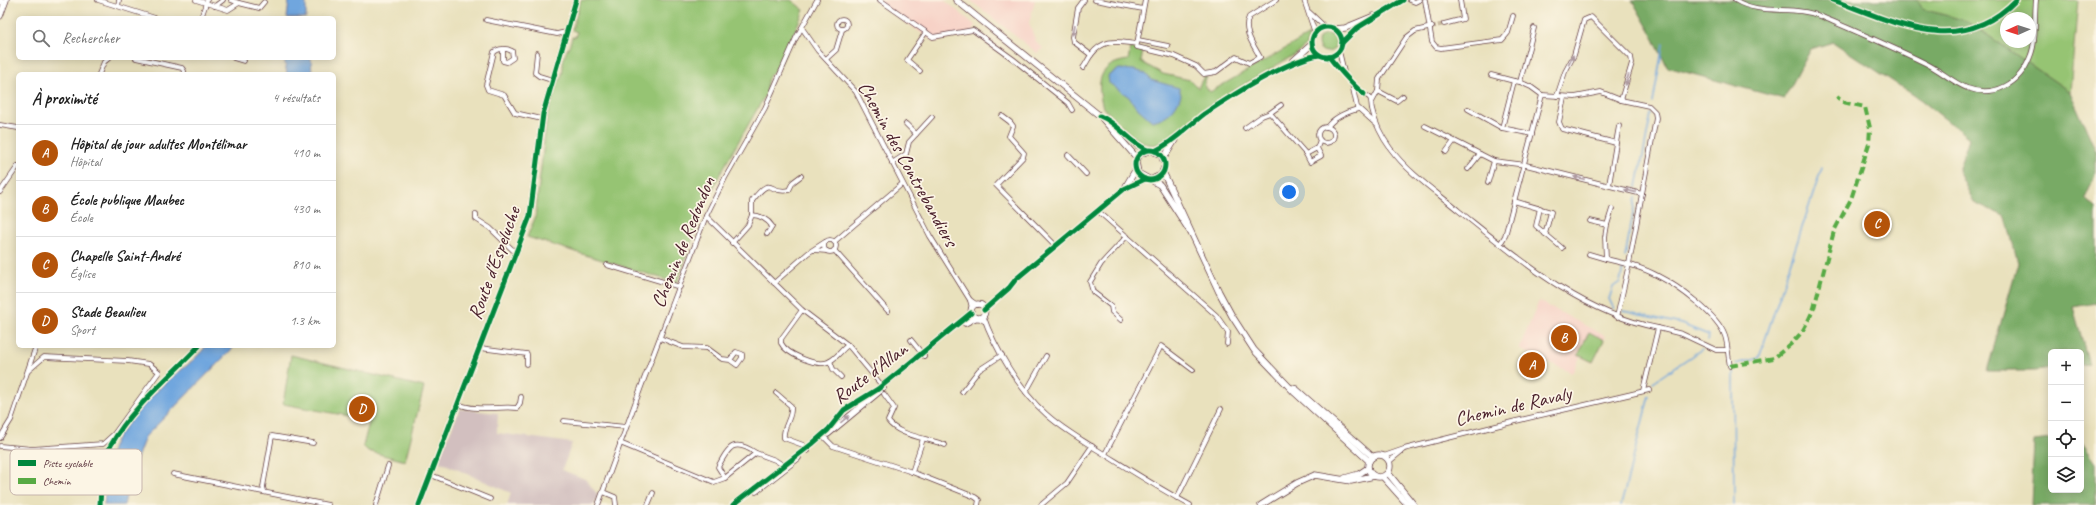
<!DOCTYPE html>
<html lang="fr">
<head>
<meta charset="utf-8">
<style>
  body { margin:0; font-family:Caveat,sans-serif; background:#f2f2f2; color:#222 }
  .controls { position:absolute; right:12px; bottom:12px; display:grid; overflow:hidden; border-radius:6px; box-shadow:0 2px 10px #0003 }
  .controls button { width:36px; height:36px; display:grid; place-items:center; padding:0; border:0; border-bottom:1px solid #e0e0e0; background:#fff; color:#222; font:20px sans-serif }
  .compass { position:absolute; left:2000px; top:12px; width:36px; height:36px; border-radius:50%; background:#fff; box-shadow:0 2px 10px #0003; rotate:267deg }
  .you { position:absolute; left:1289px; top:192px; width:14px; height:14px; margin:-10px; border:3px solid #fff; border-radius:50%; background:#1a73e8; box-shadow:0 0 0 6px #1a73e833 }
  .badge { display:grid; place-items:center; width:26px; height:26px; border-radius:50%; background:#b45309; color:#fff; font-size:13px; font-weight:700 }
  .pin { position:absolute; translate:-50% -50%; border:2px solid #fff; box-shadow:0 1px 4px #0006 }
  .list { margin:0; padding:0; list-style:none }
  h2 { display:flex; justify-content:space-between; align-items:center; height:52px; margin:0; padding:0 16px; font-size:17px }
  h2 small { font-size:13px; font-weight:400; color:#767676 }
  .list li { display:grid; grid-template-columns:26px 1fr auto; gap:12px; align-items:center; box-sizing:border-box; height:56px; padding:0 16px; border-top:1px solid #e0e0e0 }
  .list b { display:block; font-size:15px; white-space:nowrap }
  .list p { margin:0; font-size:13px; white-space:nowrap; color:#767676 }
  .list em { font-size:13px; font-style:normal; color:#767676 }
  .icon { flex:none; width:22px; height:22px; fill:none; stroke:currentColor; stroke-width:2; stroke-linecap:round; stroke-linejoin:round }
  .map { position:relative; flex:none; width:2096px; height:505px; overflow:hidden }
  .search { position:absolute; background:#fff; box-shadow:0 2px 10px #0003; left:16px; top:16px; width:320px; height:44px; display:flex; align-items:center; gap:10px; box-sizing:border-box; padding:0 14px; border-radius:6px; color:#767676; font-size:15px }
  .panel { position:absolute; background:#fff; box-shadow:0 2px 10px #0003; left:16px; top:72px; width:320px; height:276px; border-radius:6px }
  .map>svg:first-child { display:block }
  .built { fill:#f7d1c6 }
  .industrial { fill:#d2bfbf }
  .green { fill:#96c473; stroke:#70724f; fill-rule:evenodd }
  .forest { fill:#78aa65; stroke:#616448 }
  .water { fill:#70a6de; stroke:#5d6284 }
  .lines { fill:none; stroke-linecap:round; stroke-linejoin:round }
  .stream { stroke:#70a6de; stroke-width:1.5 }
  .street-tunnel { stroke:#c9baa0; stroke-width:4; stroke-dasharray:4 2; stroke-linecap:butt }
  .street-casing { stroke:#623c41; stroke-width:5.5 }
  .secondary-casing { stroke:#623c41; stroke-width:7 }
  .street { stroke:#fff; stroke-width:4 }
  .secondary { stroke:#fff; stroke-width:5.5 }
  .quiet { stroke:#57aa44; stroke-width:4; stroke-dasharray:8 4; stroke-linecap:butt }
  .cycleway-casing { stroke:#fcf5e5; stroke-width:8 }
  .cycleway { stroke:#00873e; stroke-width:5 }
  .oneway { fill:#ae9aa0 }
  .labels { text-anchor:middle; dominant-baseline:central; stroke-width:3.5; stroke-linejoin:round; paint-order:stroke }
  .street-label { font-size:20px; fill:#4a1f2b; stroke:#fcf5e5 }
  .key { fill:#fcf5e5; stroke:#c7b5ad; stroke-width:1 }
  .key-label { font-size:11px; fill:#4a1f2b }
</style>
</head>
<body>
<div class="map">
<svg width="2096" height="505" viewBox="0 0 2096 505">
  <rect width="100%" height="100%" fill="#fcf5e5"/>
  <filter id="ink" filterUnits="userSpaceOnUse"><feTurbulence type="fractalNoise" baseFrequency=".025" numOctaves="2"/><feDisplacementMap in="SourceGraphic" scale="8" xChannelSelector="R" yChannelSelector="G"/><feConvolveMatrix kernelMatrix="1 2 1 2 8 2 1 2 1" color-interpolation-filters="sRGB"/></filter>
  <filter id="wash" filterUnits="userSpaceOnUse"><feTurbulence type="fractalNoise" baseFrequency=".012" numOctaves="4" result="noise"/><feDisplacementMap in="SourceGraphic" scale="16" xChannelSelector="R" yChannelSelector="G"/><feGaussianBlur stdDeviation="0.9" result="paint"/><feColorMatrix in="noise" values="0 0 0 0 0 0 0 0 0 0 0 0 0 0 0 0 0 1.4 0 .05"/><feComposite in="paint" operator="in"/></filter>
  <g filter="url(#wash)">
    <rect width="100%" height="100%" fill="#e9e1bd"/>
    <g class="built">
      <polygon points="874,0 944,0 975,25 972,32 934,42"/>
      <polygon points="970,0 1035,0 1029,23 1036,42 1043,48 1037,53"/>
      <polygon points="1539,301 1605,336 1593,363 1580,357 1572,373 1519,349"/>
    </g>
    <polygon class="industrial" points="460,409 498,413 497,433 572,443 562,470 585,479 598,495 594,505 507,505 511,493 438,461"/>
    <g class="green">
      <path d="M581,0H791L804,10C796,27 789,45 781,62C774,75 766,70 767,92L720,174L703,209L677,283L527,237L535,218L547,117L558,80H560C563,74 563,68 563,63C564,54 570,46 572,37H575L577,32L572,30Z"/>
      <path d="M1916,0H2078L2070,92L1967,21L1921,9ZM2006,18H2030V42H2006Z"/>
      <circle cx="1327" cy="43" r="9"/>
      <path d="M1309,35L1306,45L1299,52L1218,100L1165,141C1142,156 1120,121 1103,108C1096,82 1098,64 1128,60L1131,48L1143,50L1141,62L1163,74L1190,80L1198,88L1204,76L1207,77L1204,84L1210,92Z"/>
      <polygon points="1589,332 1604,340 1593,362 1578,355"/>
      <polygon points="291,355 424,387 405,461 368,451 363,446 371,415 361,413 359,418 283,404"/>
    </g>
    <g class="forest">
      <polygon points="1632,0 1916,0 1922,9 1967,21 2070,92 2096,151 2096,171 2085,199 2096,208 2096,303 2073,307 2089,364 2081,365 2081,352 2051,352 2051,369 2035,371 1987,371 2018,263 2006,217 1974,202 1958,171 1969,138 1921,100 1833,42 1811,49 1784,99 1667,67 1651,33"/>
      <polygon points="2051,439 2051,490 2081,490 2081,441 2096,463 2096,505 2031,505 2034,441"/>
    </g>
    <g class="water">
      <polygon points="289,0 306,0 306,18 287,18"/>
      <polygon points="284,58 311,58 312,74 287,74"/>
      <path d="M1119,69L1134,70L1145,73L1151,80L1179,88L1181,95C1176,110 1167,118 1152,121L1135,106L1129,97L1109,83L1108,76Z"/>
      <path d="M206,346H235L145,437L131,474L124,505H104C106,485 106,463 114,444C118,433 155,392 165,383C179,371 195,361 206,346Z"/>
    </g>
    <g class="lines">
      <g class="stream">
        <polyline points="1653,103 1663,44"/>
        <polyline points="1637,187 1651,114"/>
        <polyline points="1625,257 1636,197"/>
        <polyline points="1614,309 1609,299 1613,287 1620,282 1623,268"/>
        <polyline points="1624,311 1681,324 1709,335 1707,341"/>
        <polyline points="1736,364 1759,358 1822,167"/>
        <polyline points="1733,372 1734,505"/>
        <polyline points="1653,382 1702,349"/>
        <polyline points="1621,505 1649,396"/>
      </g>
    </g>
  </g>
  <g filter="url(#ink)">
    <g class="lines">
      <polyline class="street-tunnel" points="1432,27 1444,24"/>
      <g class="street-casing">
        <g id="street">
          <polyline points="98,0 155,18"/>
          <polyline points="196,0 228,10 239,3 259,8 264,2"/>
          <polyline points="231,0 239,3"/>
          <polyline points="880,0 933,37 973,30 1013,59 1068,103 1072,110"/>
          <polyline points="1084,0 1078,8 1073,37 1074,42 1091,55"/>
          <polyline points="1095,0 1143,9"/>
          <polyline points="1304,0 1315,33"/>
          <polyline points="1410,0 1415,2 1419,0"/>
          <polyline points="1425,0 1432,42 1436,47 1441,48 1502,40 1508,33 1513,16"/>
          <path d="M1735,0C1760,16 1793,5 1820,16C1855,31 1891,46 1925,63C1940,70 1952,82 1967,88C1994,98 2020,84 2030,57C2037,41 2034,18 2036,0"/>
          <polyline points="118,6 119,0"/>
          <polyline points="215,6 223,0"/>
          <polyline points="1309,12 1325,27"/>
          <polyline points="201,18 207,0"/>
          <circle cx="842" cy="24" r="5"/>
          <polyline points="486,20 557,34 566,32"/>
          <polyline points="1444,24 1463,19 1460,0"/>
          <polyline points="802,28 818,51 856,92 930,236 970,300 977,305"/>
          <polyline points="1138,40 1168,46"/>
          <path d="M1137,47L1174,56L1196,66L1204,74L1216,72L1236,57L1249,63L1260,57C1254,46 1242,30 1249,17L1276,0"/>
          <path d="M503,50V61L507,62L513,58L512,51C506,48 499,48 494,52L486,85L488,90L504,95L515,113L542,119"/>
          <polyline points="1339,51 1344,72"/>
          <polyline points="537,53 535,73 539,76 552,80"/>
          <path d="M1329,57L1344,73L1352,84L1370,98C1372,102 1371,105 1372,109C1375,123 1382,137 1390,148C1408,173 1435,191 1459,211C1519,259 1581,313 1658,328L1643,391"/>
          <polyline points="136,58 182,68 184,71 184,74"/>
          <polyline points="234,58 244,61"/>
          <polyline points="826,59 836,50 842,30"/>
          <path d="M1083,68C1086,64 1088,59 1091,55C1104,37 1119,42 1137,44L1145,0"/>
          <polyline points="920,71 907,60 926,32"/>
          <polyline points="99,74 104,62 109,58"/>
          <polyline points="1491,75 1514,81"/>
          <polyline points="1520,82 1531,87 1542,95"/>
          <polyline points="1352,84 1357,107 1376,124"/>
          <polyline points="1378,91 1397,101 1403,96"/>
          <polyline points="1557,96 1565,72 1574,55 1584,20 1591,17 1631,57 1632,63 1621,100"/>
          <polyline points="1564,98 1559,122 1562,129 1616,143 1609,185"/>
          <polyline points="1372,102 1378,91 1379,79 1406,38 1415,31 1432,27"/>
          <polyline points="1281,105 1270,113 1306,154"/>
          <polyline points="1468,109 1502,128 1532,134"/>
          <polyline points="1002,116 1010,122 1013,126 1009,136 1024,153 1023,157 996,185 1056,246"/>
          <polyline points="906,124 916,134"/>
          <polyline points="0,125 18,128"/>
          <polyline points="1425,126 1494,161 1526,165 1642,194"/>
          <circle cx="1326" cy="135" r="8"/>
          <path d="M1327,127C1334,117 1347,112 1358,109"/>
          <polyline points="1245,128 1262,116 1270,113"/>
          <polyline points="1502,128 1514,81 1520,82 1534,28"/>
          <polyline points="1616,143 1619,126"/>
          <polyline points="1317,148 1321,156 1310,162 1306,154 1317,148 1320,140"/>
          <polyline points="1446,152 1454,141"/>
          <polyline points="1068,155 1086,174"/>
          <polyline points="892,163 906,154 909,142 932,117"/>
          <polyline points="1468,169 1480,154"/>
          <polyline points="1488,182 1494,161"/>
          <polyline points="0,192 18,166"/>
          <polyline points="1514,201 1551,212 1545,234"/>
          <polyline points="1540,208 1536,226 1562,248"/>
          <polyline points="1098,211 1216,315 1228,332 1227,344"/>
          <polyline points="476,214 476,219 490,228 516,253"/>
          <path d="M752,215C760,215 768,220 772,226L767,234"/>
          <polyline points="706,216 802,310 848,345 884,388"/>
          <path d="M1590,221L1607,225L1605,237L1606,259C1624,263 1642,267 1658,276C1678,286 1718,315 1725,336C1728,345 1728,357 1730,366"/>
          <polyline points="1607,225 1612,209"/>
          <circle cx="830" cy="246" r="6"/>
          <polyline points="834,242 902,184"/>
          <path d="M732,243L748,225L752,215V201C773,173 768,195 789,190L793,182L801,176"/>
          <polyline points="1500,244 1505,236 1542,95 1575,97 1601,92 1621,100 1649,106 1655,112 1656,118 1629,264 1617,317"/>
          <polyline points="814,250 827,251"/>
          <polyline points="834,250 888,311"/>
          <polyline points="1589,254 1606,259"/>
          <polyline points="607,265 680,287"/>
          <polyline points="774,283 808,253 825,242"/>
          <polyline points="970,300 972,308"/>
          <path d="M802,310L781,339V343C786,354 817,367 828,362C836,359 841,350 848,345"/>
          <path d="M983,315C994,347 1020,391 1046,414C1061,428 1079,438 1096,449C1127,468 1158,488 1190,505"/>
          <polyline points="979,318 984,321"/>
          <polyline points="1121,320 1112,312 1111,306 1093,292 1090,282 1101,264 1127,236"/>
          <polyline points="1658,328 1682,334 1716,350 1727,350"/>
          <polyline points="660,338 683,347 707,348 722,359 730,360 737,365 742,358 742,354 736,352 730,360"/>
          <polyline points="911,340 924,356"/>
          <polyline points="480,348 527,354 527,364"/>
          <polyline points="830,361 833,369 841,377"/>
          <polyline points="962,392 979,370 1002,355"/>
          <polyline points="1026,392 1046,356"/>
          <path d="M776,393L791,406C793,418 782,427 784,438L803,445L808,451"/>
          <path d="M884,394L894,408L888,421C898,436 929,438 945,445"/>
          <path d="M458,404C476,412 498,406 517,408L520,403L521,397"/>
          <polyline points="564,421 626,427"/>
          <polyline points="822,435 833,446 912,472 975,497 979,500 978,505"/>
          <polyline points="0,438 11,420 36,346"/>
          <polyline points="620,443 714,482 725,478 756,453 775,460 786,467"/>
          <polyline points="0,446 32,449 103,444 114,434 159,372 149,364 128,361 44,357 28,371"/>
          <polyline points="1105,454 1161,346 1193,370"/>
          <polyline points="1384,456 1404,449 1516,421 1649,390"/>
          <polyline points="1390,461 1403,450"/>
          <polyline points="912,472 923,439"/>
          <polyline points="173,474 328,505"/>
          <polyline points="431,475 490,499"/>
          <path d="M725,478L718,467C729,446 734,438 756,453"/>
          <polyline points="264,491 263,487 272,436 313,443"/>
          <polyline points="603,492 615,497 616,505"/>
          <polyline points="1177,498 1221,409"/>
          <polyline points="376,505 388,466"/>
          <polyline points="598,505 641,387 706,216 725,178 765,108 796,38 817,0"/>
          <polyline points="648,505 653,493"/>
          <polyline points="1041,505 1067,483 1092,446"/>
        </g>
      </g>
      <g class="secondary-casing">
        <g id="secondary">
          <polyline points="956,0 1100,116 1137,158"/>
          <path d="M1833,0C1896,23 1960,58 2016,0"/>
          <polyline points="0,2 1,0"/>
          <polyline points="0,16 6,0"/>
          <circle cx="1327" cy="42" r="15"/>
          <polyline points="1335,29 1345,28 1374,16"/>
          <polyline points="1342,43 1357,28 1403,0"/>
          <polyline points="1292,62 1312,44"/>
          <polyline points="1106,119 1137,145 1147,150"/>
          <path d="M1155,151C1174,142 1187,127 1204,114C1231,96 1288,60 1319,55"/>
          <polyline points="1164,158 1175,140"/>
          <polyline points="1163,172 1219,292 1232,316 1254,350 1295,393 1369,461"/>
          <polyline points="1150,180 1161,175 1165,165 1161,155 1151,150 1140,154 1136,162 1138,173 1160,185 1189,230"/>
          <polyline points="1126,186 1136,169"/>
          <circle cx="978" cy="311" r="7"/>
          <polyline points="984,310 1009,288 1016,279 1124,189 1145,179"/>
          <polyline points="965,323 975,318"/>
          <polyline points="1292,388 1296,389 1373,457"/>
          <polyline points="828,434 880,391"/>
          <circle cx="1379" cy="466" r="11"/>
          <polyline points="1388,473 1414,505"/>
          <polyline points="1383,477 1408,505"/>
          <polyline points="1345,478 1359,474 1368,468"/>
          <polyline points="756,491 798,458"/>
          <polyline points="419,505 530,216 543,114 576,0"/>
          <polyline points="733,505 812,444 828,430 844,410 878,389 971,313"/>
          <polyline points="1261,505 1297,483 1315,475 1351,481 1374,476"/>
        </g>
      </g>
      <use href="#street" class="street"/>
      <use href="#secondary" class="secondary"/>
      <polyline class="quiet" points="1730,366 1774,358 1792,343 1802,332 1808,321 1814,308 1834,231 1851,199 1869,144 1870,128 1865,107 1843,102 1837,97"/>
      <g class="cycleway-casing">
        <g id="cycleway">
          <path d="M1833,0C1896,23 1960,58 2016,0"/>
          <circle cx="1327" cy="42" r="15"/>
          <polyline points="1342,43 1357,28 1403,0"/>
          <path d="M1329,57C1340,70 1351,84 1364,94"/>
          <path d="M1100,116C1118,123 1129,142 1147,150"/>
          <circle cx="1150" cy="165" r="15"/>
          <path d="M1155,151C1174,142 1187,127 1204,114C1231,96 1288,60 1319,55"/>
          <polyline points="984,310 1009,288 1016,279 1124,189 1145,179"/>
          <path d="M100,505C101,485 102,462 111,445C133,406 169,378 199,346"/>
          <polyline points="419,505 530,216 543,114 576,0"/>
          <polyline points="733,505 812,444 828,430 844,410 878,389 971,313"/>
        </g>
      </g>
      <use href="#cycleway" class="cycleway"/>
    </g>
    <defs><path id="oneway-solid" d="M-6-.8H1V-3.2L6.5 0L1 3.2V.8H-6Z"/></defs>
    <g class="oneway">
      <use href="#oneway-solid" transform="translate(1074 30) rotate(100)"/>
      <use href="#oneway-solid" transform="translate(1571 60) rotate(-64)"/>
      <use href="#oneway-solid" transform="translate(1627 80) rotate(106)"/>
      <use href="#oneway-solid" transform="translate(1579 178) rotate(-166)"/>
      <use href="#oneway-solid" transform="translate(1630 191) rotate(-167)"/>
      <use href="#oneway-solid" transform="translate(845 419) rotate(-39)"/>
    </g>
  </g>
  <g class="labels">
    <g class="street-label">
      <text transform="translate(908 164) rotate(61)">Chemin des Contrebandiers</text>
      <text transform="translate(683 242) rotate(-68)">Chemin de Redondon</text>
      <text transform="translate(494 263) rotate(-70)">Route d'Espeluche</text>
      <text transform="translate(870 373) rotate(-37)">Route d'Allan</text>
      <text transform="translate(1513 406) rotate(-13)">Chemin de Ravaly</text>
    </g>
  </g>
  <rect x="10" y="449" width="132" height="46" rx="6" class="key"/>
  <rect x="18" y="460" width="18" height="6" fill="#00873e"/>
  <rect x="18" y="478" width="18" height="6" fill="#57aa44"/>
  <g class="key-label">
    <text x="43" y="467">Piste cyclable</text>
    <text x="43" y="485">Chemin</text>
  </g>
</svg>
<div class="controls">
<button>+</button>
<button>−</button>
<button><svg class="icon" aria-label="locate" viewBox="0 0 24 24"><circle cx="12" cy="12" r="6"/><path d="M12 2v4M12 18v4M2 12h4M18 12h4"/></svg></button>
<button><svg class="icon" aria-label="layers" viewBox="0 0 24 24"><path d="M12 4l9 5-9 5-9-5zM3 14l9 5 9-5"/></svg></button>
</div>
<svg class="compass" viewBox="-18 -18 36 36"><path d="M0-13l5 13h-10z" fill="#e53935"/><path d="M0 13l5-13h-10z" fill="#767676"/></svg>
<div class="you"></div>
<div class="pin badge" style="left:1532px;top:365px">A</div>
<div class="pin badge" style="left:1564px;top:338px">B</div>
<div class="pin badge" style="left:1877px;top:224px">C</div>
<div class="pin badge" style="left:362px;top:409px">D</div>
<div class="search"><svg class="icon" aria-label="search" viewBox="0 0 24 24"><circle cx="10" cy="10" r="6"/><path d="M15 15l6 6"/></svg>Rechercher</div>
<section class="panel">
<h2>À proximité<small>4 résultats</small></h2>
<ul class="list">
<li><span class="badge">A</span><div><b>Hôpital de jour adultes Montélimar</b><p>Hôpital</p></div><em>410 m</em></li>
<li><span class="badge">B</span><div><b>École publique Maubec</b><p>École</p></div><em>430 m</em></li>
<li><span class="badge">C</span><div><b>Chapelle Saint-André</b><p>Église</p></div><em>810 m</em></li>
<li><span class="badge">D</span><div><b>Stade Beaulieu</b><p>Sport</p></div><em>1.3 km</em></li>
</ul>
</section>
</div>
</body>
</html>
